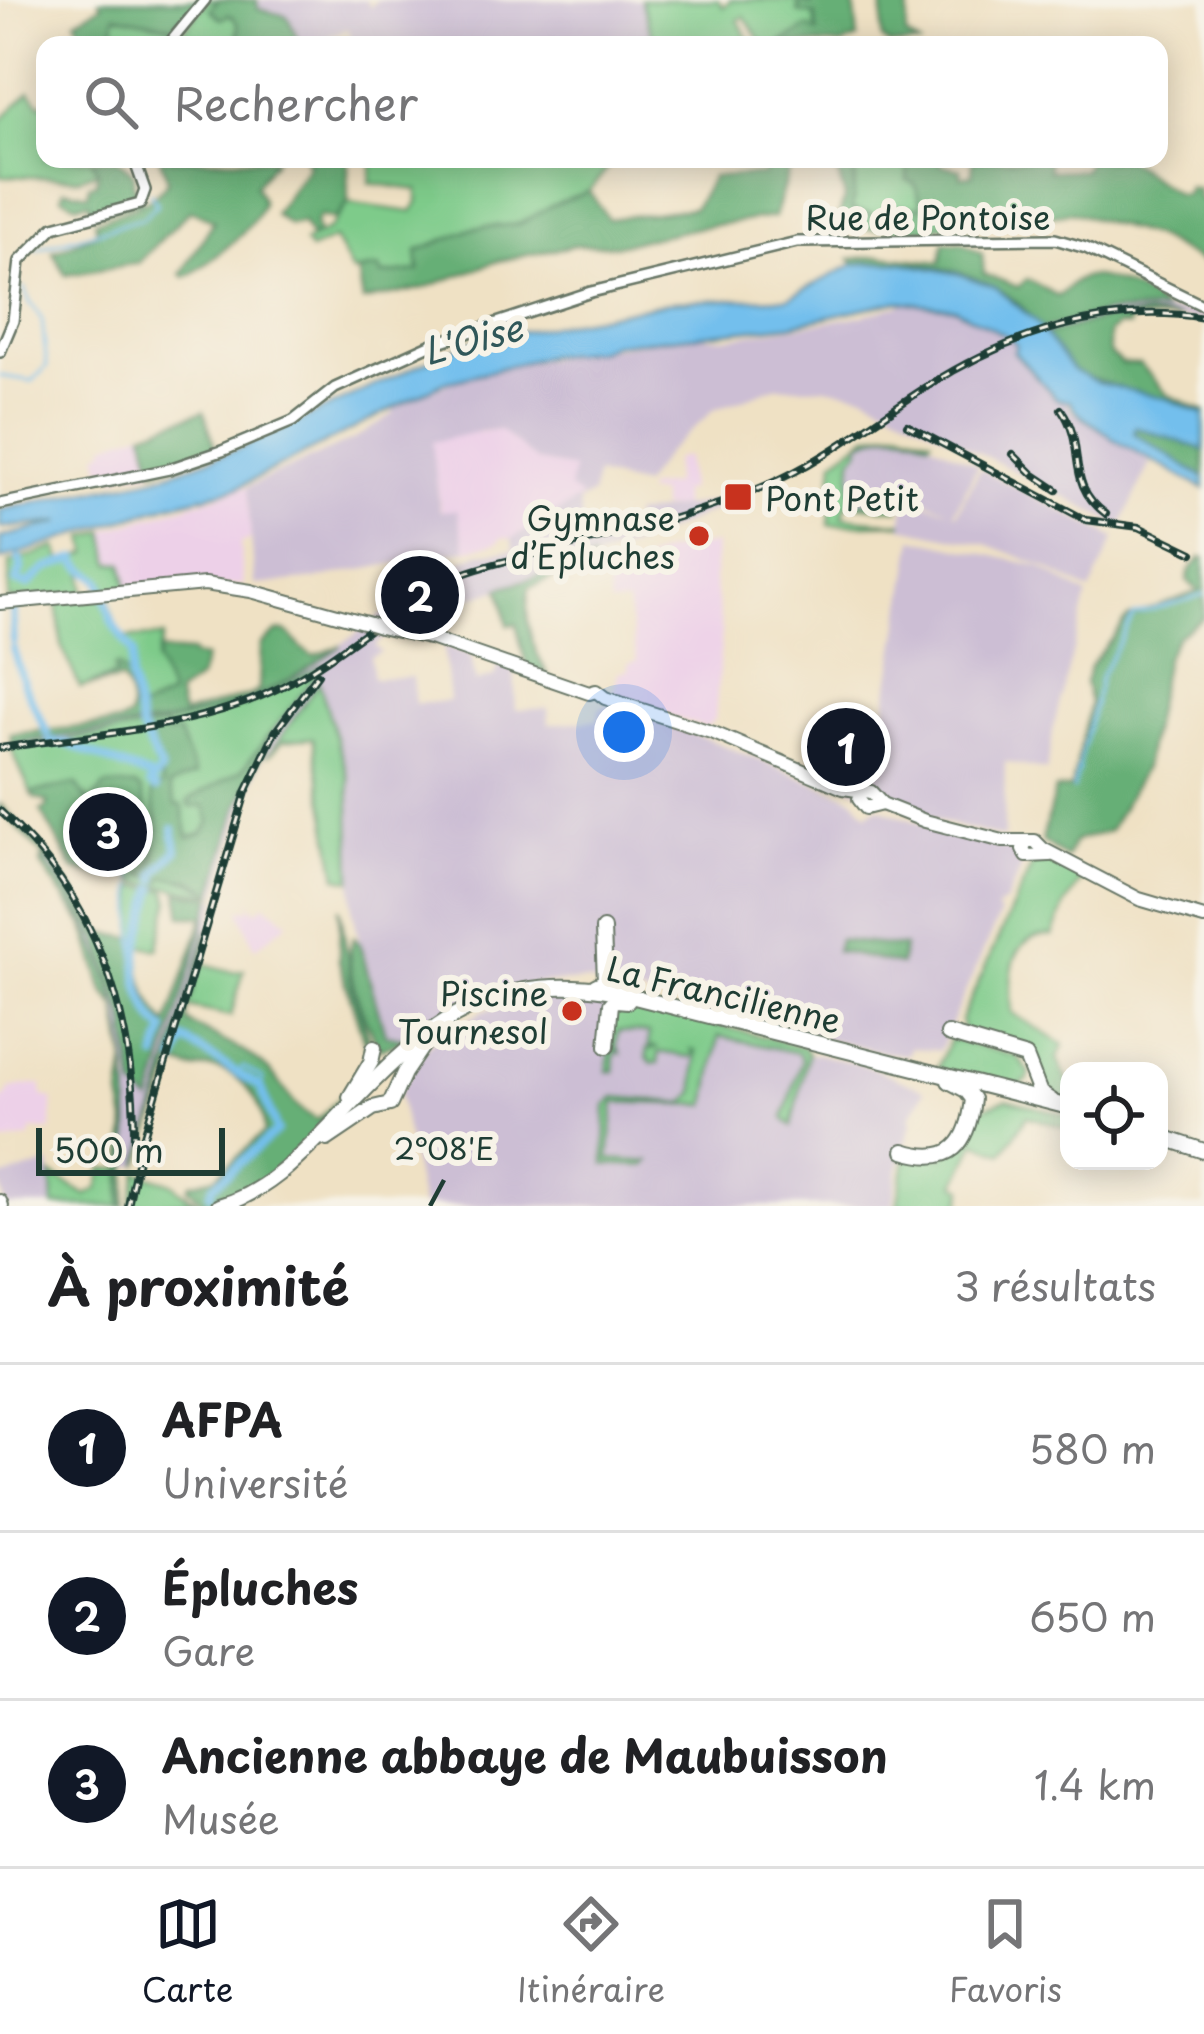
<!DOCTYPE html>
<html lang="fr">
<head>
<meta charset="utf-8">
<style>
  body { margin:0; font-family:"Playpen Sans",sans-serif; background:#f2f2f2; color:#202124 }
  .controls { position:absolute; right:36px; bottom:36px; display:grid; overflow:hidden; border-radius:24px; box-shadow:0 6px 30px #0003 }
  .controls button { width:108px; height:108px; display:grid; place-items:center; padding:0; border:0; border-bottom:3px solid #e0e0e0; background:#fff; color:#202124; font:60px sans-serif }
  .scale { position:absolute; left:36px; bottom:30px; width:189px; box-sizing:border-box; padding-left:12px; border:6px solid #1f3d34; border-top:0; font-size:33px; line-height:42px; white-space:nowrap; color:#1f3d34; -webkit-text-stroke:9px #f7f3e8; paint-order:stroke }
  .you { position:absolute; left:624px; top:732px; width:42px; height:42px; margin:-30px; border:9px solid #fff; border-radius:50%; background:#1a73e8; box-shadow:0 0 0 18px #1a73e833 }
  .badge { display:grid; place-items:center; width:78px; height:78px; border-radius:50%; background:#111827; color:#fff; font-size:39px; font-weight:700 }
  .pin { position:absolute; translate:-50% -50%; border:6px solid #fff; box-shadow:0 3px 12px #0006 }
  .list { margin:0; padding:0; list-style:none }
  h2 { display:flex; justify-content:space-between; align-items:center; height:156px; margin:0; padding:0 48px; font-size:51px }
  h2 small { font-size:39px; font-weight:400; color:#757577 }
  .list li { display:grid; grid-template-columns:78px 1fr auto; gap:36px; align-items:center; box-sizing:border-box; height:168px; padding:0 48px; border-top:3px solid #e0e0e0 }
  .list b { display:block; font-size:45px; white-space:nowrap }
  .list p { margin:0; font-size:39px; white-space:nowrap; color:#757577 }
  .list em { font-size:39px; font-style:normal; color:#757577 }
  .icon { flex:none; width:66px; height:66px; fill:none; stroke:currentColor; stroke-width:2; stroke-linecap:round; stroke-linejoin:round }
  .map { position:relative; flex:none; width:1204px; height:1206px; overflow:hidden }
  .search { position:absolute; background:#fff; box-shadow:0 6px 30px #0003; left:36px; right:36px; top:36px; height:132px; display:flex; align-items:center; gap:30px; box-sizing:border-box; padding:0 42px; border-radius:24px; color:#757577; font-size:45px }
  .sheet { height:660px; background:#fff }
  nav { display:flex; justify-content:space-around; align-items:center; box-sizing:border-box; height:168px; border-top:3px solid #e0e0e0; background:#fff; font-size:33px; color:#757577 }
  nav a { display:grid; justify-items:center; gap:6px }
  nav .on { color:#111827 }
  .map>svg:first-child { display:block }
  .built { fill:#edd0e8 }
  .industrial { fill:#ccbed4 }
  .green { fill:#7ecb8a; stroke:#4e845f; stroke-width:3 }
  .forest { fill:#66af76; stroke:#427655; stroke-width:3 }
  .water { fill:#73bfed; stroke:#497e90; stroke-width:3 }
  .lines { fill:none; stroke-linecap:round; stroke-linejoin:round }
  .stream { stroke:#73bfed; stroke-width:3 }
  .river { stroke:#73bfed; stroke-width:8 }
  .secondary-casing { stroke:#687666; stroke-width:14 }
  .primary-casing { stroke:#687666; stroke-width:16 }
  .trunk-casing { stroke:#687666; stroke-width:18 }
  .secondary { stroke:#fff; stroke-width:9 }
  .primary { stroke:#fff; stroke-width:12 }
  .trunk { stroke:#fff; stroke-width:14 }
  .rail-casing { stroke:#1f3d34; stroke-width:8 }
  .rail { stroke:#f7f3e8; stroke-width:3; stroke-dasharray:9; stroke-linecap:butt }
  .primary-bridge-casing { stroke:#687666; stroke-width:16; stroke-linecap:butt }
  .primary-bridge { stroke:#fff; stroke-width:12 }
  .ticks { fill:none; stroke:#1f3d34; stroke-width:4.5 }
  .poi-dot { fill:#c8321e; stroke:#f7f3e8; stroke-width:4.5 }
  .labels { text-anchor:middle; dominant-baseline:central; stroke-width:12; stroke-linejoin:round; paint-order:stroke }
  .street-label { font-size:33px; fill:#1f3d34; stroke:#f7f3e8 }
  .poi-label { font-size:33px; fill:#1f3d34; stroke:#f7f3e8; text-anchor:end }
  .water-label { font-size:36px; font-style:italic; fill:#305759; stroke:#f7f3e8 }
  .ticks-label { font-size:30px; text-anchor:middle; fill:#1f3d34; stroke:#f7f3e8; stroke-width:12; stroke-linejoin:round; paint-order:stroke }
</style>
</head>
<body>
<div class="map">
<svg width="1204" height="1206" viewBox="0 0 1204 1206">
  <rect width="100%" height="100%" fill="#f7f3e8"/>
  <filter id="ink" filterUnits="userSpaceOnUse"><feTurbulence type="fractalNoise" baseFrequency=".00833" numOctaves="2"/><feDisplacementMap in="SourceGraphic" scale="24" xChannelSelector="R" yChannelSelector="G"/><feConvolveMatrix kernelMatrix="1 2 1 2 8 2 1 2 1" color-interpolation-filters="sRGB"/></filter>
  <filter id="wash" filterUnits="userSpaceOnUse"><feTurbulence type="fractalNoise" baseFrequency=".004" numOctaves="4" result="noise"/><feDisplacementMap in="SourceGraphic" scale="48" xChannelSelector="R" yChannelSelector="G"/><feGaussianBlur stdDeviation="2.7" result="paint"/><feColorMatrix in="noise" values="0 0 0 0 0 0 0 0 0 0 0 0 0 0 0 0 0 1.4 0 .05"/><feComposite in="paint" operator="in"/></filter>
  <g filter="url(#wash)">
    <rect width="100%" height="100%" fill="#efe1c4"/>
    <g class="built">
      <polygon points="500,430 536,461 573,469 583,498 512,539 502,537 497,543 466,550 457,511 441,512 431,441 449,435"/>
      <polygon points="143,431 153,471 126,473 116,479 112,467 102,469 98,454 106,449 106,444"/>
      <polygon points="686,456 689,490 682,491 682,507 660,509 660,494 644,493 648,488 673,484 674,460"/>
      <polygon points="247,487 251,540 240,543 244,585 127,588 117,564 111,563 105,531"/>
      <polygon points="716,544 714,581 722,633 715,719 706,728 613,696 618,672 628,670 628,663 637,661 627,603 610,605 607,581 663,552"/>
      <polygon points="826,702 883,709 866,786 860,791 811,771"/>
      <polygon points="248,898 256,911 265,904 289,922 255,948 239,910 252,908"/>
      <polygon points="29,1085 42,1085 42,1097 53,1099 51,1131 31,1130 30,1138 1,1143 0,1099 6,1097 10,1089"/>
    </g>
    <g class="industrial">
      <polygon points="257,0 366,0 370,7 377,0 641,0 655,45 354,45 347,28 313,45 301,45 287,16 258,9"/>
      <polygon points="907,303 953,308 1012,341 1064,397 1073,412 1151,462 1121,526 865,394 824,387 776,387 714,410 667,452 642,486 596,475 592,494 579,502 584,537 632,524 633,515 722,500 722,507 639,544 545,577 462,600 438,614 407,616 384,625 372,622 396,604 395,601 419,590 415,582 479,553 513,550 512,539 582,498 569,489 573,469 536,461 500,430 482,431 432,442 440,511 457,510 466,550 310,580 255,585 247,487 356,438 393,414 393,409 431,390 475,373 571,354 691,335 724,338 855,317"/>
      <polygon points="1124,310 1191,312 1204,314 1204,320 1147,315 1099,320 1042,334 1039,330 1062,321"/>
      <polygon points="900,432 921,437 978,465 954,513 957,513 980,469 1115,538 1090,592 1043,566 989,545 901,527 907,498 951,510 914,496 906,486 895,493 893,504 850,503 852,458 857,446 877,434"/>
      <polygon points="914,538 1039,566 1087,596 1054,725 1047,771 1005,762 1004,838 945,823 879,798 873,787"/>
      <polygon points="366,627 390,632 375,646 381,652 370,657 373,678 412,677 415,704 449,701 443,645 471,655 476,682 495,676 499,662 514,667 516,710 548,708 549,724 598,720 599,709 609,705 710,740 854,798 867,814 878,807 939,831 939,837 945,833 1014,851 1022,867 1005,903 996,909 1000,914 939,1051 911,1047 908,1055 887,1053 585,981 533,984 469,1002 399,1038 384,1035 367,980 353,910 349,780 319,683 263,758 242,811 217,894 213,893 246,784 272,732 320,668 248,704 202,718 11,748 11,744 181,718 248,699 306,669"/>
      <polygon points="45,856 73,894 99,941 119,994 131,1053 151,1101 212,897 218,898 139,1166 129,1166 130,1077 112,988 80,915 42,859"/>
      <polygon points="542,996 590,998 802,1054 818,1054 870,1067 925,1090 910,1118 913,1120 898,1169 893,1206 421,1206 399,1093 426,1048 442,1033 484,1011"/>
      <polygon points="50,1164 53,1206 5,1206 0,1178"/>
    </g>
    <g class="green">
      <polygon points="208,0 218,0 211,9 235,18 238,26 236,45 173,45"/>
      <polygon points="641,0 718,0 723,7 731,0 811,0 817,33 782,41 779,45 764,45 744,16 738,20 752,45 655,45"/>
      <polygon points="114,15 173,27 178,19 187,19 164,45 113,45"/>
      <polygon points="30,92 40,104 45,102 45,159 91,159 98,171 79,178 0,176 0,121"/>
      <polygon points="373,159 431,167 449,159 633,159 611,164 589,191 550,206 535,218 503,228 474,228 418,250 420,271 381,275 380,268 352,272 334,239 310,250 304,243 329,229 348,203 412,212 418,202 418,190 370,183"/>
      <polygon points="852,159 909,159 923,208 883,216 852,210 856,166"/>
      <path d="M901,429L932,438L930,441C904,429 883,430 859,444L861,448L852,458L850,501L896,504L898,509L846,504L843,517L903,523L829,525L834,460L869,435Z"/>
      <polygon points="105,531 111,563 123,563 127,588 104,591 94,575 84,569 84,592 8,600 10,563 57,547 62,562 89,553 85,538"/>
      <polygon points="108,596 119,638 163,637 156,661 171,695 139,711 131,680 118,674 80,688 62,647 57,601"/>
      <polygon points="324,665 242,770 195,798 205,806 211,822 202,833 188,837 182,806 176,805 169,785 195,774 164,725 248,704"/>
      <polygon points="319,682 349,780 352,880 337,877 313,738 283,741 267,757"/>
      <path d="M142,729L163,785L151,865C170,882 194,878 213,894L135,882L131,867L102,858L83,823L108,808H121L129,822L143,813L135,786L91,803L76,784L31,793L11,748Z"/>
      <path d="M1041,857L1084,876L1066,904L1053,936C1007,933 1010,979 1012,1013L1064,1045L1057,1059L1069,1083V1100L1047,1093L1039,1061L1028,1052L964,1032L961,1020L1033,863Z"/>
      <polygon points="135,886 167,890 170,901 158,949 142,946 134,938"/>
      <polygon points="202,963 233,972 244,970 231,1016 188,1007"/>
      <polygon points="621,1001 804,1047 808,1054 792,1126 784,1118 802,1060 799,1053 719,1036 707,1105 615,1102 609,1159 649,1162 645,1166 605,1164 606,1106 615,1097 685,1103 695,1093 696,1051 692,1050 695,1054 691,1057 659,1052 658,1063 652,1063 647,1057 647,1049 658,1048 649,1046 649,1033 618,1031 616,1045 620,1053 615,1051 614,1071 608,1071 612,1006"/>
      <polygon points="950,1039 1017,1056 1030,1073 1028,1080 1015,1088 937,1069"/>
      <polygon points="1006,1099 1069,1116 1069,1129 1027,1116 1003,1153 976,1142 956,1184 964,1188 961,1206 897,1206 906,1155 943,1157 973,1112"/>
      <polygon points="103,1169 122,1169 121,1206 53,1206 52,1175 86,1195 98,1189"/>
      <polygon points="138,1172 172,1183 194,1202 131,1206"/>
    </g>
    <g class="forest">
      <polygon points="99,0 202,0 190,16 178,19 173,27 115,15 113,45 89,45 76,20 102,5"/>
      <path d="M218,0H257L258,9L287,16L301,45H236C239,33 241,22 229,15L221,19L210,10Z"/>
      <polygon points="811,0 854,0 858,39 843,45 779,45 808,27 817,32 815,15 798,12 798,4 812,5"/>
      <polygon points="883,0 910,0 906,36 919,45 889,45 882,39"/>
      <polygon points="91,159 117,159 134,174 133,187 141,190 141,201 91,215 89,202 77,204 62,197 64,189 88,194 90,184 96,184 98,171"/>
      <path d="M160,159H275L255,186C257,190 263,198 262,203C260,224 203,269 185,277L181,274L214,221L190,210L138,263L66,275L53,252L97,233L95,221C122,212 152,206 168,180Z"/>
      <polygon points="305,159 348,159 348,203 334,220 320,216 315,223 318,234 311,238 302,223 289,225 274,214 308,166"/>
      <polygon points="762,159 783,159 790,167 774,217 701,227 617,245 576,245 498,261 424,288 363,301 358,271 380,268 382,275 419,271 417,251 474,228 520,224 550,206 589,191 608,219 694,208 712,177 764,175"/>
      <polygon points="833,159 852,159 856,166 852,210 883,216 890,205 922,207 915,184 907,180 908,159 941,159 941,165 961,169 961,177 972,175 973,159 1048,159 1049,171 1084,170 1088,159 1126,159 1176,194 1186,194 1187,187 1198,189 1197,197 1204,201 1204,264 1157,238 1071,212 1008,224 936,227 934,231 850,228 838,220 845,196"/>
      <path d="M944,242L962,243L982,254L984,274L1018,287L1027,279L1058,296C1067,291 1072,281 1082,278C1105,272 1150,296 1164,310L1103,313L1039,330C1007,271 914,257 854,264L850,259L880,256L941,262Z"/>
      <polygon points="1147,315 1180,318 1129,320 1129,326 1117,326 1109,333 1109,353 1122,364 1140,364 1167,394 1204,411 1204,415 1086,377 1073,370 1042,335 1099,320"/>
      <polygon points="204,411 216,450 154,470 144,432"/>
      <polygon points="1135,426 1204,450 1204,478 1133,434"/>
      <polygon points="1201,558 1204,558 1204,617 1177,636 1165,658 1144,768 1109,831 1075,841 1066,858 1042,841 1055,790 1071,788 1090,703 1085,683 1090,666 1128,618 1199,591 1187,581 1190,570"/>
      <path d="M594,560L529,588C523,623 532,646 548,675L527,669L516,624L508,625L500,588Z"/>
      <path d="M285,631C298,638 295,647 314,656L341,646C305,671 267,695 225,708C156,729 81,731 11,744V734L120,723L129,718C134,706 129,689 121,680L88,686L117,675L114,667L117,665L131,680L139,711L170,696L156,661L159,651L192,653V656L205,658L199,679L177,694L182,715L253,694L259,690L261,645L277,632Z"/>
      <polygon points="164,725 167,734 179,733 195,775 169,786 176,805 182,805 188,837 202,833 210,822 205,806 190,806 188,801 242,770 272,732 238,807 213,893 193,880 165,877 161,881 142,874 155,859 153,841 158,831 152,793 163,785 142,729"/>
      <polygon points="76,784 90,803 105,786 135,786 141,790 147,810 138,814 137,822 129,822 121,808 108,808 83,823 102,858 131,868 131,873 110,869 103,876 74,870 41,811 47,808 48,802 34,798 31,793"/>
      <path d="M0,804L49,855L101,933L134,938L142,946C134,975 150,1003 167,1025L204,916H182L178,892L212,897L151,1103L135,1088L126,1021L99,941L57,870L0,809Z"/>
      <path d="M42,859C128,965 137,1076 125,1206H121L126,1122L121,1096L126,1063L117,1008L104,992L84,926L41,865Z"/>
      <path d="M340,907L352,988L372,1050C346,1109 274,1196 206,1206C188,1206 168,1206 150,1206L192,1201L183,1192L200,1203L205,1202L188,1188L191,1183L215,1177L264,1133C266,1105 242,1072 213,1068C206,1067 199,1070 193,1069C186,1068 180,1065 174,1063L139,1166L207,932H210L188,1007L187,1020L191,1024C216,1038 243,1048 265,1067C288,1087 288,1106 318,1120L356,1080L368,1054L339,961Z"/>
      <path d="M354,937L360,945L385,1035L401,1038L447,1011L448,1013L411,1038L380,1049C365,1022 340,966 354,937Z"/>
      <polygon points="839,940 904,947 900,965 836,951"/>
    </g>
    <path class="water" d="M899,262L959,274L995,287L1034,320L1073,370L1099,383L1168,399L1204,414V450L1136,427L1134,433L1204,478V489L1113,439C1099,424 1078,420 1070,401L1057,399L1014,352L1016,345L1010,338L954,308L897,301L790,325L613,344L599,350L547,356L443,383L237,488L168,505L0,560V538L61,522L0,528V510L157,477L239,449L468,342L676,301L788,298L854,264Z"/>
    <g class="lines">
      <g class="stream">
        <polyline points="37,249 143,218 157,204 150,193"/>
        <polyline points="24,288 31,305"/>
        <polyline points="0,376 33,381 47,366 42,320 33,306"/>
        <polyline points="1073,789 1101,675 1134,615 1204,595"/>
        <polyline points="126,838 132,854 132,879"/>
        <polyline points="133,885 135,956"/>
        <polyline points="237,1073 243,1067 263,1079 260,1087"/>
      </g>
      <g class="river">
        <polyline points="19,559 22,568 16,582 27,584"/>
        <polyline points="28,585 46,569 77,558 78,564 100,580 113,624 133,653 130,677 140,724"/>
        <polyline points="13,641 14,607"/>
        <polyline points="13,649 24,685 48,734"/>
        <polyline points="141,729 161,771 150,784 156,789"/>
        <polyline points="50,742 65,743 154,779"/>
        <polyline points="156,879 156,873 177,850 173,829"/>
        <path d="M155,888C145,927 128,960 144,999C150,1012 153,1022 165,1030L157,1058"/>
        <polyline points="176,1061 184,1040 260,1087 277,1131 213,1186 210,1194"/>
      </g>
    </g>
  </g>
  <g filter="url(#ink)">
    <g class="lines">
      <g class="secondary-casing">
        <g id="secondary">
          <polyline points="168,45 205,0"/>
          <polyline points="0,352 13,321 20,261 54,227 140,204 145,190 134,159"/>
          <polyline points="0,504 169,469 222,451 293,421 335,388 430,345 591,292 797,242 1055,239 1086,248 1204,306"/>
        </g>
      </g>
      <g class="primary-casing">
        <g id="primary">
          <polyline points="0,603 205,584 251,591 370,624"/>
          <polyline points="380,627 433,639 589,693 596,691 605,698 714,733 843,788 871,792 882,804 925,821 1003,841 1035,841 1043,849 1139,899 1204,918"/>
          <polyline points="859,799 866,808 882,804"/>
          <polyline points="1026,842 1023,849 1027,856 1050,855"/>
          <polyline points="0,1201 2,1206"/>
        </g>
      </g>
      <g class="trunk-casing">
        <g id="trunk">
          <polyline points="595,986 605,981 603,929"/>
          <polyline points="948,1034 1026,1057 1040,1093 1052,1101"/>
          <polyline points="607,1046 611,1004 616,1000 628,1001"/>
          <polyline points="350,1097 371,1062 374,1048"/>
          <polyline points="1159,1136 1204,1151"/>
          <polyline points="327,1139 373,1108 390,1104 404,1073 425,1042"/>
          <path d="M904,1151C951,1166 968,1145 973,1099L966,1090L949,1081"/>
          <path d="M219,1206C265,1193 298,1159 330,1126C414,1038 475,971 607,990L1069,1107"/>
        </g>
      </g>
      <use href="#secondary" class="secondary"/>
      <use href="#primary" class="primary"/>
      <use href="#trunk" class="trunk"/>
      <g class="rail-casing">
        <g id="rail">
          <path d="M1061,409C1088,447 1063,482 1106,514"/>
          <polyline points="907,425 1086,520 1139,527 1193,553"/>
          <polyline points="1013,454 1033,474 1057,490"/>
          <path d="M0,748C95,734 196,730 283,686C345,654 395,602 460,575C491,563 524,557 556,549C627,531 699,515 765,486C824,461 874,420 928,386C1009,334 1108,302 1204,318"/>
          <path d="M0,811C96,897 135,1013 134,1139"/>
          <polyline points="128,1206 140,1149 246,792 275,732 318,674"/>
        </g>
      </g>
      <use href="#rail" class="rail"/>
      <g class="primary-bridge-casing">
        <polyline id="primary-bridge" points="370,624 380,627"/>
      </g>
      <use href="#primary-bridge" class="primary-bridge"/>
    </g>
  </g>
  <path class="ticks" d="M430,1206L444,1180"/>
  <g class="poi-dot">
    <rect x="723" y="482" width="30" height="30" rx="6"/>
    <circle cx="699" cy="536" r="12"/>
    <circle cx="572" cy="1011" r="12"/>
  </g>
  <g class="labels">
    <g class="street-label">
      <text x="928" y="216">Rue de Pontoise</text>
      <text transform="translate(724 993) rotate(13)">La Francilienne</text>
    </g>
    <g class="poi-label">
      <text x="765" y="497" text-anchor="start">Pont Petit</text>
      <text x="675" y="517">Gymnase<tspan x="675" dy="38">d’Epluches</tspan></text>
      <text x="548" y="992">Piscine<tspan x="548" dy="38">Tournesol</tspan></text>
    </g>
    <g class="water-label">
      <text transform="translate(472 338) rotate(-15)">L'Oise</text>
    </g>
  </g>
  <g class="ticks-label">
    <text x="444" y="1160">2°08'E</text>
  </g>
</svg>
<div class="controls">
<button><svg class="icon" aria-label="locate" viewBox="0 0 24 24"><circle cx="12" cy="12" r="6"/><path d="M12 2v4M12 18v4M2 12h4M18 12h4"/></svg></button>
</div>
<div class="scale">500 m</div>
<div class="you"></div>
<div class="pin badge" style="left:846px;top:747px">1</div>
<div class="pin badge" style="left:420px;top:595px">2</div>
<div class="pin badge" style="left:108px;top:832px">3</div>
<div class="search"><svg class="icon" aria-label="search" viewBox="0 0 24 24"><circle cx="10" cy="10" r="6"/><path d="M15 15l6 6"/></svg>Rechercher</div>
</div>
<section class="sheet">
<h2>À proximité<small>3 résultats</small></h2>
<ul class="list">
<li><span class="badge">1</span><div><b>AFPA</b><p>Université</p></div><em>580 m</em></li>
<li><span class="badge">2</span><div><b>Épluches</b><p>Gare</p></div><em>650 m</em></li>
<li><span class="badge">3</span><div><b>Ancienne abbaye de Maubuisson</b><p>Musée</p></div><em>1.4 km</em></li>
</ul>
</section>
<nav>
<a class="on"><svg class="icon" aria-label="map" viewBox="0 0 24 24"><path d="M3 6l6-2 6 2 6-2v14l-6 2-6-2-6 2zM9 4v14M15 6v14"/></svg>Carte</a>
<a><svg class="icon" aria-label="directions" viewBox="0 0 24 24"><path d="M12 3l9 9-9 9-9-9zM9 14v-3h6M13 9l2 2-2 2"/></svg>Itinéraire</a>
<a><svg class="icon" aria-label="saved" viewBox="0 0 24 24"><path d="M7 4h10v16l-5-4-5 4z"/></svg>Favoris</a>
</nav>
</body>
</html>
